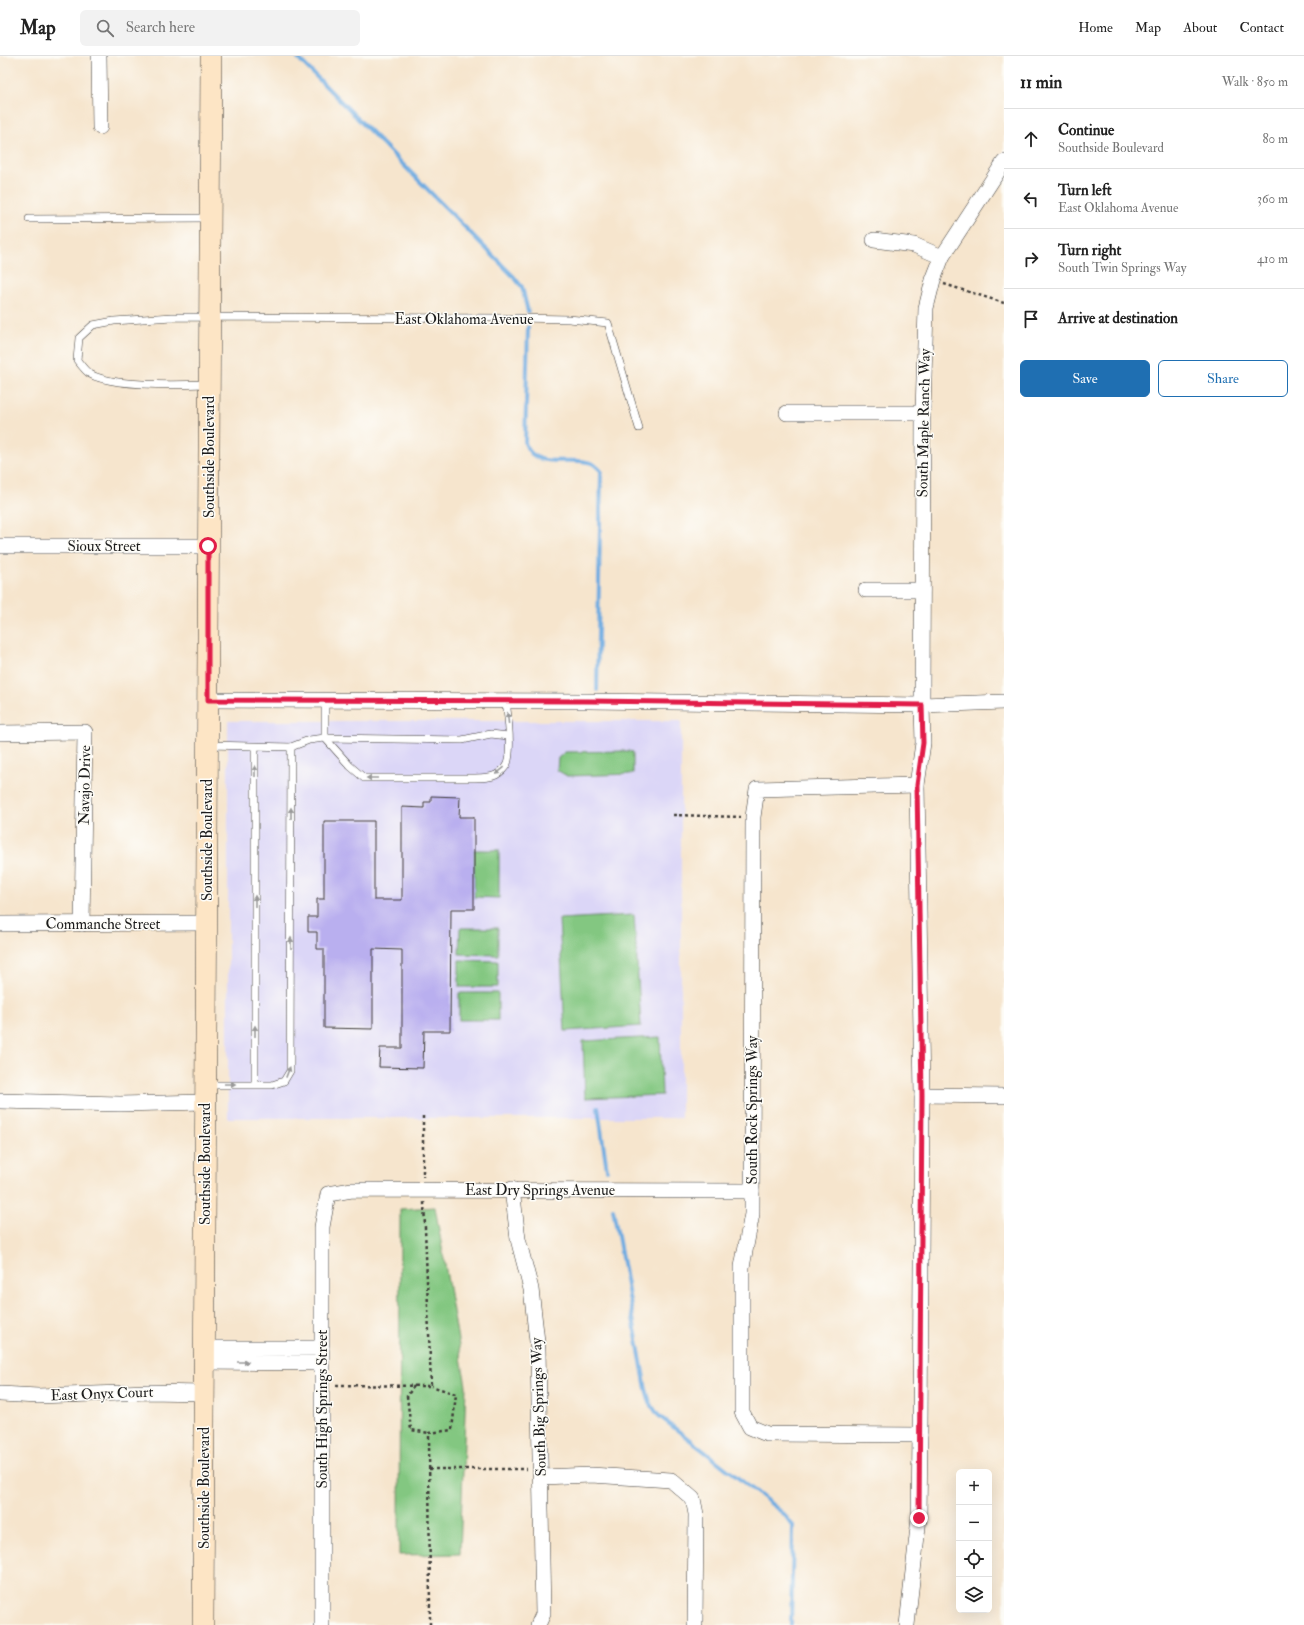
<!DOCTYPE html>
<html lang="en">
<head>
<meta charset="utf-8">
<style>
  body { margin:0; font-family:"IM FELL Double Pica",serif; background:#f2f2f2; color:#222 }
  .controls { position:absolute; right:12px; bottom:12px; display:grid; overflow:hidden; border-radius:6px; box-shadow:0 4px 16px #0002 }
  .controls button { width:36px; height:36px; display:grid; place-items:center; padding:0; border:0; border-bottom:1px solid #e0e0e0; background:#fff; color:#222; font:20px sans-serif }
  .stop { position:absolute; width:12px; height:12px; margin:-9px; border:3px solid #e11d48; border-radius:50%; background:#fff }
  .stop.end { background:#e11d48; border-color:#fff; box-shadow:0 1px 4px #0008 }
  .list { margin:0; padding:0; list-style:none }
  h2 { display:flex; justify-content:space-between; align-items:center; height:52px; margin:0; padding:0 16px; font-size:17px }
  h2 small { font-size:13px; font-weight:400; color:#767676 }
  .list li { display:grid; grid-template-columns:26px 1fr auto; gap:12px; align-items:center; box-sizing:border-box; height:60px; padding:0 16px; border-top:1px solid #e0e0e0 }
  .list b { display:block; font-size:15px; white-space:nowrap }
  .list p { margin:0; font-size:13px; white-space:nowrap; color:#767676 }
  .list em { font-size:13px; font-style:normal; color:#767676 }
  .actions { display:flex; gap:8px; padding:12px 16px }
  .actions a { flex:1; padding:9px 0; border:1px solid #1f6fb2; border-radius:6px; text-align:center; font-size:14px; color:#1f6fb2 }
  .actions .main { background:#1f6fb2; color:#fff }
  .icon { flex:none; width:22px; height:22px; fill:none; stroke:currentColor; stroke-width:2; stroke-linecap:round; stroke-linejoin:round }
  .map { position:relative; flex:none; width:1004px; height:1569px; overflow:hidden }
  header { display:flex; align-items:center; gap:24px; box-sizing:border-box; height:56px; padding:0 20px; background:#fff; border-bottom:1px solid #e0e0e0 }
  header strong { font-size:19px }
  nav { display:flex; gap:22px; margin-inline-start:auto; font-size:14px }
  .search { width:280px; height:36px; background:#f2f2f2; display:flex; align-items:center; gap:10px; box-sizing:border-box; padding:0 14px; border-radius:6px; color:#767676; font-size:15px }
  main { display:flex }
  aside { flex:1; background:#fff }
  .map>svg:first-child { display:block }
  .built { fill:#dbd6f7 }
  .green { fill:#83c781; stroke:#50724e }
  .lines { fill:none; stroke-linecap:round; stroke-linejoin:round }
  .stream { stroke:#6face1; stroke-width:4 }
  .building { fill:#b9afef }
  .lane-casing { stroke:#3d3a37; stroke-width:8 }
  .street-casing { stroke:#3d3a37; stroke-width:16 }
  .secondary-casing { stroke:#3d3a37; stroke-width:22 }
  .path { stroke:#3d3a37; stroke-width:2.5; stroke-dasharray:3 3; stroke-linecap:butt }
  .lane { stroke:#fff; stroke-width:7 }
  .street { stroke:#fff; stroke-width:15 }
  .secondary { stroke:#fde5c5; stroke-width:21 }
  .oneway { fill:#999 }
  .route { stroke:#e11d48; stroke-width:5 }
  .labels { text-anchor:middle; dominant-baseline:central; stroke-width:3; stroke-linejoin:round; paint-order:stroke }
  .street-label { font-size:15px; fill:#1c1c1c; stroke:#fdfcf7 }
</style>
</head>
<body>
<header>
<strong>Map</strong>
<div class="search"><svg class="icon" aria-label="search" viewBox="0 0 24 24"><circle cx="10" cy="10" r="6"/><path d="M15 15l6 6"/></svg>Search here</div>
<nav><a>Home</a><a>Map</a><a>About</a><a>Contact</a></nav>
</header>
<main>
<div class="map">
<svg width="1004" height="1569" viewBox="0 0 1004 1569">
  <rect width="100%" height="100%" fill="#fdfcf7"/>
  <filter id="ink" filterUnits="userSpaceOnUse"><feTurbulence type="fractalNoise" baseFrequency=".025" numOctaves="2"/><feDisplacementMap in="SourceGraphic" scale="8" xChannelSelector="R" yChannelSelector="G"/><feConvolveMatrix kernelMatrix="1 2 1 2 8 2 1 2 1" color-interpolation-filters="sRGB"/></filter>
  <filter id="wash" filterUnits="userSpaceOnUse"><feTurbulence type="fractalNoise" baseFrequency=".012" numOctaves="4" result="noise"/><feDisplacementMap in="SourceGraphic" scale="16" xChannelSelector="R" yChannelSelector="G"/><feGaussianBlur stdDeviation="0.9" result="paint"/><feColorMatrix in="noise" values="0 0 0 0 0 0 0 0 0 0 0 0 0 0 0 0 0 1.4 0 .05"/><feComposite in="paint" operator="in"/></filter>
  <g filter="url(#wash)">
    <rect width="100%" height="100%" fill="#f6e5cd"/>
    <rect class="built" x="228" y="665" width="453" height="397"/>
    <g class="green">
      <polygon points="628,695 633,696 633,718 567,720 557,714 558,702 565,696"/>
      <polygon points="474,794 499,794 499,842 474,841"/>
      <polygon points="634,859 641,970 565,975 559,863"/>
      <polygon points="460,872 498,872 498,899 459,898"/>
      <polygon points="459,904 498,905 498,931 459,931"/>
      <rect x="459" y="937" width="39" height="27"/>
      <polygon points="660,981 662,1039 585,1042 583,985"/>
      <polygon points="435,1151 466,1330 460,1498 399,1499 400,1153"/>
    </g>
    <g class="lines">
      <g class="stream">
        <polyline points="296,0 514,221 522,231 528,256"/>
        <path d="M528,271L525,387C535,416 570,399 591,407C595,408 598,412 601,415L597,634"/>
        <polyline points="598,1052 607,1114"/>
        <polyline points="613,1153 646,1333 650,1347 658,1359 784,1458 793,1470 791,1569"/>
      </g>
    </g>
    <g id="blocks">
      <polygon class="building" points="431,740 460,741 459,761 474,761 474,853 451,853 450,975 424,975 423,1012 379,1011 380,992 402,992 402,894 373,893 373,973 324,972 324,893 317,893 317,876 308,876 308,861 317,861 317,843 324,843 324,765 374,765 374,844 402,844 402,751 424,752 424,746 431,746"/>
    </g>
  </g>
  <g filter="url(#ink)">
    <use href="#blocks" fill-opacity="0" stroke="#3d3a37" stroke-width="1"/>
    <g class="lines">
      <g class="lane-casing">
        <g id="lane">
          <polyline points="29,163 208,162"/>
          <path d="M207,328C180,329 112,331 90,318C85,315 81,309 77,304L79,282L93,269L114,265L172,261L517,262L569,263L608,267L639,372"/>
          <path d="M325,644V682L350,710L364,722H475C482,722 489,722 496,719C501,716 505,712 507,708C512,694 508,660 506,645"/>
          <polyline points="209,689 291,691 309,684 325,682 462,684 491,678 508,680"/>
          <polyline points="255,691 255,1028"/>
          <polyline points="208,1029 272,1029 284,1025 290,1015 291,691"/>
        </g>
      </g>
      <g class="street-casing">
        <g id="street">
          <polyline points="99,0 100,71"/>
          <polyline points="874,184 914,189 942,201"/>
          <polyline points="787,357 923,357"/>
          <polyline points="0,490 208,490"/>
          <polyline points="866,534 922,534"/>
          <polyline points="208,644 589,645 922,649 1004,646"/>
          <polyline points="0,677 85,676 82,868"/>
          <polyline points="917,729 757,733 753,761 752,1158 742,1211 742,1356 750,1371 767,1378 920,1379"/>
          <polyline points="0,868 206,867"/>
          <polyline points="922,1039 1004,1040"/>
          <polyline points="0,1045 120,1048 206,1046"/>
          <polyline points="512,1133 518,1183 531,1233 538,1294 543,1558 538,1569"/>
          <polyline points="204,1292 322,1292"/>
          <polyline points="204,1306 322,1307"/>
          <polyline points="0,1338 38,1340 148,1336 204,1337"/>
          <polyline points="542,1421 591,1419 671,1424 693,1443 696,1458 695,1569"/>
          <polyline points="322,1569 322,1171 328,1138 352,1134 752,1135"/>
          <polyline points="907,1569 919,1462 920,1379 922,1039 917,729 923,687 922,649 923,357 926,252 933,224 942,201 1004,106"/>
        </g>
      </g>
      <g class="secondary-casing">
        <polyline id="secondary" points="203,1569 211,0"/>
      </g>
      <g class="path">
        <polyline points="944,228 1004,247"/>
        <polyline points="673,759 741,761"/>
        <polyline points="423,1060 423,1121"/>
        <polyline points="336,1329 431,1330 424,1146"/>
        <polyline points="414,1330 407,1340 411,1374 429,1377"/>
        <polyline points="429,1413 527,1413"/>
        <polyline points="430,1569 429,1377 452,1374 456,1338 431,1330"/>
      </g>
      <use href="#lane" class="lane"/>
      <use href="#street" class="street"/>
      <use href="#secondary" class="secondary"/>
    </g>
    <defs><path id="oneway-solid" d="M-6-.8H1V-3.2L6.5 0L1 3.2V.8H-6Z"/></defs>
    <g class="oneway">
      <use href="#oneway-solid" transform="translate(508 662) rotate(-96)"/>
      <use href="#oneway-solid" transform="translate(255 715) rotate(-90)"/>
      <use href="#oneway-solid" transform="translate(500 715) rotate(141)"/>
      <use href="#oneway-solid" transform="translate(372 722) rotate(-180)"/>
      <use href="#oneway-solid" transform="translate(291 757) rotate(-90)"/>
      <use href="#oneway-solid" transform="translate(255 845) rotate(-90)"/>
      <use href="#oneway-solid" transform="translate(291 887) rotate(-90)"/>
      <use href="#oneway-solid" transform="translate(255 975) rotate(-90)"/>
      <use href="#oneway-solid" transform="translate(288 1016) rotate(-69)"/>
      <use href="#oneway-solid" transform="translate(230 1028)"/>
      <use href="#oneway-solid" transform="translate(243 1306)"/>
    </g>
  </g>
  <g class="lines" filter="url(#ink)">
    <polyline class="route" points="208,490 208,644 589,645 922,649 923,687 917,729 922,1039 919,1462"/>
  </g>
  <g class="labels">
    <g class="street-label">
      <text x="464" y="263">East Oklahoma Avenue</text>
      <text transform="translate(924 367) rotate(-89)">South Maple Ranch Way</text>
      <text transform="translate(209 401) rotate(-90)">Southside Boulevard</text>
      <text x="104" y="490">Sioux Street</text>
      <text transform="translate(85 729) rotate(-89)">Navajo Drive</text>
      <text transform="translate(207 784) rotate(-90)">Southside Boulevard</text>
      <text x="103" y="868">Commanche Street</text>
      <text transform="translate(752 1054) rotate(-90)">South Rock Springs Way</text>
      <text transform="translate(205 1108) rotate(-90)">Southside Boulevard</text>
      <text x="540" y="1134">East Dry Springs Avenue</text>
      <text transform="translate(102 1338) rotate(-2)">East Onyx Court</text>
      <text transform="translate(539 1351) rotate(-92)">South Big Springs Way</text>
      <text transform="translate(322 1353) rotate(-90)">South High Springs Street</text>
      <text transform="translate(204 1432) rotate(-90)">Southside Boulevard</text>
    </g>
  </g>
</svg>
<div class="controls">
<button>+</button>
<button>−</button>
<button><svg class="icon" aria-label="locate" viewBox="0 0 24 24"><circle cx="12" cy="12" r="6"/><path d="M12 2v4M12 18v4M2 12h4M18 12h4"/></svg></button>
<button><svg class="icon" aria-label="layers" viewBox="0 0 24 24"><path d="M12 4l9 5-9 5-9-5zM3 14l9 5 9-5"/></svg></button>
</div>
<div class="stop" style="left:208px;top:490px"></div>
<div class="stop end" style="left:919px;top:1462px"></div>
</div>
<aside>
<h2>11 min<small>Walk · 850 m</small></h2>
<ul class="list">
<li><svg class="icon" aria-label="ahead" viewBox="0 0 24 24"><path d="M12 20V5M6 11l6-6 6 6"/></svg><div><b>Continue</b><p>Southside Boulevard</p></div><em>80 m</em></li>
<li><svg class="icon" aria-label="left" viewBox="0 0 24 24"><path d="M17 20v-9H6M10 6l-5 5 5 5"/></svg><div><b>Turn left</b><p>East Oklahoma Avenue</p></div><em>360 m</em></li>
<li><svg class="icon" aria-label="right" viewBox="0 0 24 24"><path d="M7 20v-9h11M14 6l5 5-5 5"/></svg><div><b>Turn right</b><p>South Twin Springs Way</p></div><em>410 m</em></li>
<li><svg class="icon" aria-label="arrive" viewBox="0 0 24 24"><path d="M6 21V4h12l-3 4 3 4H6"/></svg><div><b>Arrive at destination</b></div></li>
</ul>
<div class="actions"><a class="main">Save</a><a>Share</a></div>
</aside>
</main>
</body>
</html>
